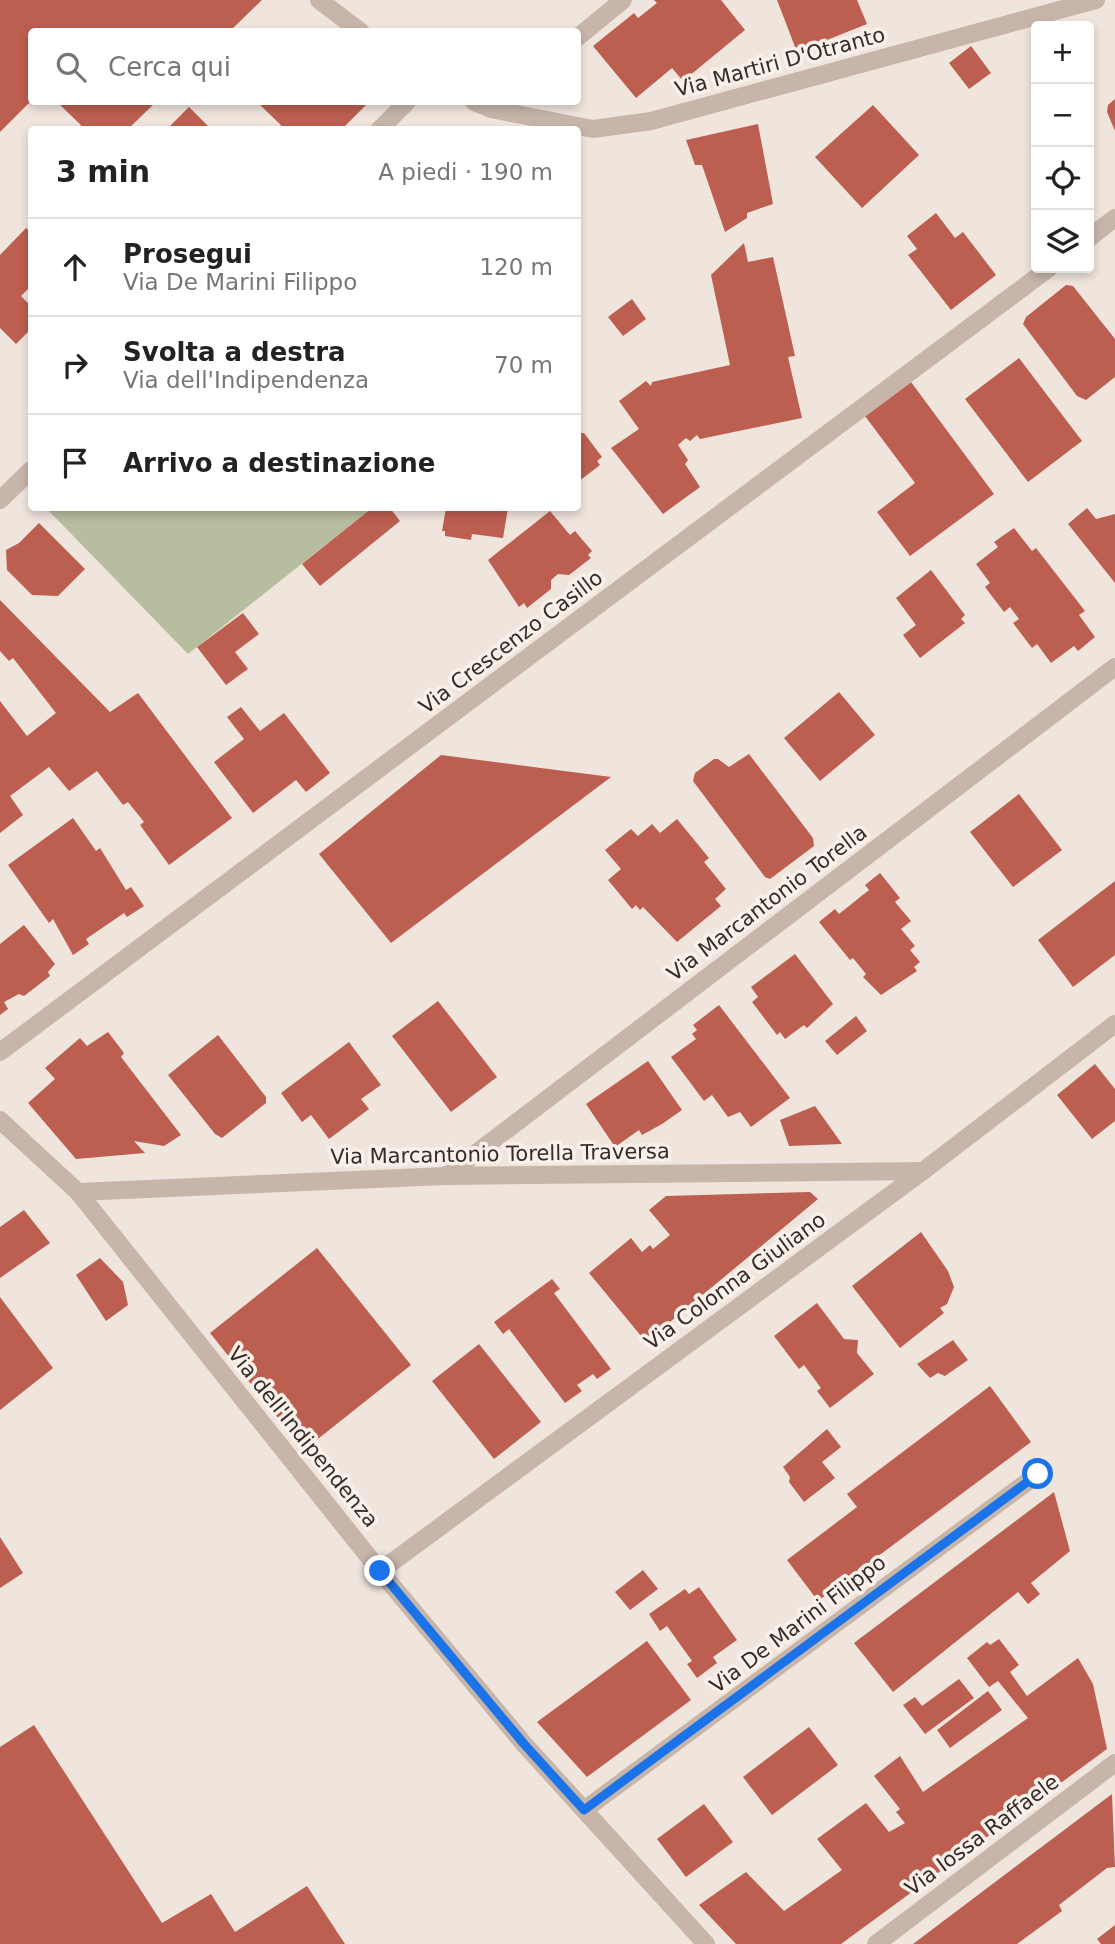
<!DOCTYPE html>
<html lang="it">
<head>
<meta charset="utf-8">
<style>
  body { margin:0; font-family:"DejaVu Sans",sans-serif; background:#f6f6f6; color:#222 }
  .controls { position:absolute; right:21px; top:21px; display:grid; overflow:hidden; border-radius:7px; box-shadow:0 4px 10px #0003 }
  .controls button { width:63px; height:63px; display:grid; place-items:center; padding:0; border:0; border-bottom:2px solid #e0e0e0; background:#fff; color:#222; font:35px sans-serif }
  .stop { position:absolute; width:21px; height:21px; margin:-16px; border:5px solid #1a73e8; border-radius:50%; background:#fff }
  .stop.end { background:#1a73e8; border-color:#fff; box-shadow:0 2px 7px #0008 }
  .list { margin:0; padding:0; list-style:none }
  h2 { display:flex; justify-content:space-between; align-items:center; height:91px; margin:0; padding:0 28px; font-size:30px }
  h2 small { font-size:23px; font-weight:400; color:#767676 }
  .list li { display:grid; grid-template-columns:46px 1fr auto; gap:21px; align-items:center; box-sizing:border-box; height:98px; padding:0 28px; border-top:2px solid #e0e0e0 }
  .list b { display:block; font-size:26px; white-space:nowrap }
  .list p { margin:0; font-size:23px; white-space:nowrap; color:#767676 }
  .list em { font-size:23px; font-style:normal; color:#767676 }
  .icon { flex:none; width:38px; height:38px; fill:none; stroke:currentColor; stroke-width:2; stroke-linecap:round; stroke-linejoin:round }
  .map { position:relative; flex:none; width:1115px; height:1944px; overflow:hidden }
  .search { position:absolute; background:#fff; box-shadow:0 4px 10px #0003; left:28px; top:28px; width:553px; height:77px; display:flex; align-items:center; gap:18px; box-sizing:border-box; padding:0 24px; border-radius:7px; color:#767676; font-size:26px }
  .panel { position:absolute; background:#fff; box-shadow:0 4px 10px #0003; left:28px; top:126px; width:553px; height:385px; border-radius:7px }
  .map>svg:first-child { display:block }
  .green { fill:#b7be9f }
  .building { fill:#bc5f50 }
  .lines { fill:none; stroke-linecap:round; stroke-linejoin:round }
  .street { stroke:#c7b5aa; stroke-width:18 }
  .route { stroke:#1a73e8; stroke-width:9 }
  .labels { text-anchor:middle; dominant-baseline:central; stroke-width:7; stroke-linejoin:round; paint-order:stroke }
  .street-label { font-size:21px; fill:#352c29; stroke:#f8f0e9 }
</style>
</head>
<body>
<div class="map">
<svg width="1115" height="1944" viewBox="0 0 1115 1944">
  <rect width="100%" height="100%" fill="#f0e5dd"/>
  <polygon class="green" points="46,508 372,508 188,654"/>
  <g class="building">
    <polygon points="0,0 262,0 229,32 32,32 32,100 0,132"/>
    <polygon points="654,0 721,0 745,30 683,81 672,68 636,98 593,46 634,13 638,18 657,3"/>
    <polygon points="777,0 857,0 867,24 797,52"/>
    <polygon points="971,46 991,73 969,89 949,63"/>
    <polygon points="1115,99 1115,131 1107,112 1108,105"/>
    <polygon points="57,102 156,102 127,130 86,130"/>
    <polygon points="257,102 369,102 341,130 286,130"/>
    <polygon points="873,105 919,155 862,208 815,157"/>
    <polygon points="189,107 212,130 166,130"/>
    <polygon points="758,124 773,204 747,213 747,218 725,232 702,165 695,165 686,140"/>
    <polygon points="936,213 955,238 963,232 996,275 951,310 908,255 917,249 907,236"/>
    <polygon points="26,228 32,233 32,285 21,296 32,307 32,328 16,344 0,328 0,255"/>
    <polygon points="744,243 748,262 773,257 795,356 788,357 802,418 700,439 697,435 690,441 686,438 678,445 688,460 685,464 700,487 663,514 611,448 639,429 619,401 646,381 651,386 652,382 730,365 711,275"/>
    <polygon points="1066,285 1073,286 1115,339 1115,377 1086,400 1077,396 1023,324 1026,317"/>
    <polygon points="632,299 646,319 623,336 608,317"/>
    <polygon points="1019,358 1082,441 1028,482 965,399"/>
    <polygon points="911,382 994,494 910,556 877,512 915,483 865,416"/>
    <polygon points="578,433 584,433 602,457 597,461 600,465 578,482"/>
    <polygon points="372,508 390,508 400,521 320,586 302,564"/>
    <polygon points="446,508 508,508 503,538 472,534 471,540 445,536 445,531 442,531"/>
    <polygon points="1087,508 1096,519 1115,514 1115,583 1068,524"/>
    <polygon points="550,511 570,535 575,531 592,551 588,555 591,558 569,575 558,574 551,580 551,589 527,608 524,603 519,607 488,560"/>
    <polygon points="39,523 85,569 58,596 32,595 7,570 6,550 19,543"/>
    <polygon points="1014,528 1032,551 1036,548 1085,611 1079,615 1095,637 1078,651 1074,646 1051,663 1037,644 1032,648 1013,623 1019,619 1010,607 1004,612 985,587 990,583 976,564 998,547 994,542"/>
    <polygon points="931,570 965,615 961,619 965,623 920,658 903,635 916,625 896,598"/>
    <polygon points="0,600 110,712 138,693 232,818 169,865 140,825 144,822 128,802 123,805 97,771 69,791 49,767 10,796 23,815 0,833 0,701 27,736 56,713 13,658 9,661 0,651"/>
    <polygon points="243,613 259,634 235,652 248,669 226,685 197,647"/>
    <polygon points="839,692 875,735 820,781 784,738"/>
    <polygon points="241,707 260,731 284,713 330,773 306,792 296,780 253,813 214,762 244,739 227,717"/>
    <polygon points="749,754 813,838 814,846 770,879 765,877 693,781 695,773 714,759 718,759 729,767"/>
    <polygon points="441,755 611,777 391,943 319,854"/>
    <polygon points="1019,794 1062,850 1013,887 970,832"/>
    <polygon points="73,818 96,851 100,848 126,890 131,887 144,906 127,917 124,913 86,939 89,944 73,955 53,919 49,923 8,865"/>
    <polygon points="677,819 709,858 704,862 726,889 715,899 721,906 677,942 643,907 640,910 636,905 632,909 608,880 621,869 605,850 631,829 638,836 652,824 660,833"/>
    <polygon points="880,873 900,898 895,902 911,921 901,929 915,946 910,950 920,962 914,967 917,971 881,995 863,977 866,974 853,958 850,960 819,922 835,909 839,914 869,890 865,885"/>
    <polygon points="1115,881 1115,955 1073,987 1038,940"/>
    <polygon points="24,925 55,964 48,972 50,976 24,996 19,994 4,1002 8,1009 0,1015 0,944"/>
    <polygon points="795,954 833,1004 807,1028 804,1025 785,1039 780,1032 777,1035 752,1002 758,997 751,987"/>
    <polygon points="438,1001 497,1077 451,1112 392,1036"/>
    <polygon points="719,1005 790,1098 751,1127 740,1112 728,1117 712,1095 704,1101 671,1057 696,1039 692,1034 697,1030 693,1025"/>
    <polygon points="856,1016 867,1031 837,1055 825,1041"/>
    <polygon points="108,1032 124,1053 121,1057 181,1135 164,1146 134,1141 145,1153 76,1159 28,1103 55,1079 45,1068 80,1038 87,1046"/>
    <polygon points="218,1035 266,1097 266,1103 222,1138 215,1134 168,1075"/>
    <polygon points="349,1042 381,1085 361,1099 369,1109 329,1139 311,1115 302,1122 281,1093"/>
    <polygon points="648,1061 682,1110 662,1124 642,1135 639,1130 615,1147 586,1104"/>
    <polygon points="1095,1064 1115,1089 1115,1121 1092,1139 1057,1095"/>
    <polygon points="815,1106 842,1144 789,1146 780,1120"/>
    <polygon points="810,1192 818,1199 646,1342 589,1273 631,1238 642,1252 650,1245 653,1249 670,1235 649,1210 666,1196"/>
    <polygon points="24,1210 50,1243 0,1278 0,1227"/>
    <polygon points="921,1232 948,1271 954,1287 947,1304 940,1308 944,1313 900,1348 852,1286"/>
    <polygon points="317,1248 411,1365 304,1450 210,1333"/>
    <polygon points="100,1258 123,1282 128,1305 106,1321 76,1275"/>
    <polygon points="552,1279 560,1289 554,1293 611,1369 597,1379 593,1374 577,1385 582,1391 565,1403 509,1329 503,1334 494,1322"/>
    <polygon points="0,1297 53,1368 0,1410"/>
    <polygon points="817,1303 844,1339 858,1340 857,1353 874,1374 830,1408 817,1391 821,1388 804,1365 799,1369 774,1336"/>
    <polygon points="953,1340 968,1360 945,1376 938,1373 930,1378 917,1364"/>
    <polygon points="479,1344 541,1422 494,1459 432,1381"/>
    <polygon points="990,1386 1031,1442 818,1601 787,1560 857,1507 847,1494"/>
    <polygon points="827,1429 841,1447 822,1462 835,1478 804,1502 789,1482 790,1477 783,1467"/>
    <polygon points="1054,1492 1070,1551 1031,1583 1040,1594 1028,1604 1018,1592 893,1692 854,1643"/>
    <polygon points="0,1537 23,1573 0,1588"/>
    <polygon points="643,1570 658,1589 630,1610 615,1592"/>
    <polygon points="699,1587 737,1640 713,1657 717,1663 697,1678 687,1664 692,1661 667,1626 660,1631 649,1614 685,1589 689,1594"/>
    <polygon points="999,1639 1019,1665 1010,1672 1027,1696 1078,1658 1093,1684 1107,1749 841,1944 736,1944 699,1905 746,1872 784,1911 842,1870 817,1839 866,1803 889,1832 905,1823 896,1812 900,1809 874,1776 900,1756 923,1792 1028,1718 998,1681 989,1687 967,1658 987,1642 990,1645"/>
    <polygon points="647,1641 691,1700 587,1777 537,1722"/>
    <polygon points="959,1679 974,1698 925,1734 903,1705 915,1697 922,1706"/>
    <polygon points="988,1691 1002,1710 950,1748 937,1730"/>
    <polygon points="34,1725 162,1923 211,1894 235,1932 307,1886 345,1944 0,1944 0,1747"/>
    <polygon points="809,1727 838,1765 772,1815 743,1777"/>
    <polygon points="1112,1794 1115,1867 1107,1868 1059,1905 1062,1911 1017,1944 913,1944"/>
    <polygon points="704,1804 733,1842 686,1877 657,1839"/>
    <polygon points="1115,1925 1115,1944 1101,1944 1097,1939"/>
  </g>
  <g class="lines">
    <g class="street">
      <polyline points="319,0 361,32"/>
      <polyline points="578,37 623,0"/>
      <polyline points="474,102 491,109 593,129 651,121 1096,0"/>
      <polyline points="379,130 407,102"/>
      <polyline points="1089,238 1115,218"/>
      <polyline points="0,500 32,469"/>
      <polyline points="0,1052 1049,268"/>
      <polyline points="0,1120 78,1192 380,1571 524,1744 706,1944"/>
      <polyline points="446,1176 1115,667"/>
      <polyline points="78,1192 446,1176 923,1171"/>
      <polyline points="380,1571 923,1171 1115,1024"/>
      <polyline points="584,1810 1038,1474"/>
      <polyline points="876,1944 1115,1763"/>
    </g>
  </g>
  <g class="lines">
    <polyline class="route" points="380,1571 524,1744 584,1810 1038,1474"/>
  </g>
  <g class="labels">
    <g class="street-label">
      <text transform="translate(780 62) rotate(-15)">Via Martiri D'Otranto</text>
      <text transform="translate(511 642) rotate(-37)">Via Crescenzo Casillo</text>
      <text transform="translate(767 903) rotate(-37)">Via Marcantonio Torella</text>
      <text transform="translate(500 1154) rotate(-1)">Via Marcantonio Torella Traversa</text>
      <text transform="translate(735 1281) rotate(-36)">Via Colonna Giuliano</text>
      <text transform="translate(303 1437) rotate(51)">Via dell'Indipendenza</text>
      <text transform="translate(798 1624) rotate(-37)">Via De Marini Filippo</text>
      <text transform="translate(982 1835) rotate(-37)">Via Iossa Raffaele</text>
    </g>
  </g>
</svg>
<div class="controls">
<button>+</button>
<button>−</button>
<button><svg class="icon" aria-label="locate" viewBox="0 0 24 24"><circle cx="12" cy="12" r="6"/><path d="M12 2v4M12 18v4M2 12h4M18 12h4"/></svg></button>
<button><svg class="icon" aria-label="layers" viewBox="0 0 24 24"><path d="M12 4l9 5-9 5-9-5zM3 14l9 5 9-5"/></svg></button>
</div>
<div class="stop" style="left:1038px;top:1474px"></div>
<div class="stop end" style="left:380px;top:1571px"></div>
<div class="search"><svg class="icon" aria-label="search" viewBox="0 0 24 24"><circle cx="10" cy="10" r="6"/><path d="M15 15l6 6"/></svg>Cerca qui</div>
<section class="panel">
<h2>3 min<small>A piedi · 190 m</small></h2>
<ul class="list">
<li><svg class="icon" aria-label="ahead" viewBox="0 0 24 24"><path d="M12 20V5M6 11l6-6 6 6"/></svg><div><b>Prosegui</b><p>Via De Marini Filippo</p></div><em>120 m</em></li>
<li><svg class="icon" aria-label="right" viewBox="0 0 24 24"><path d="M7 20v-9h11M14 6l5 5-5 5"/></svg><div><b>Svolta a destra</b><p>Via dell'Indipendenza</p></div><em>70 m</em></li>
<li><svg class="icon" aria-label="arrive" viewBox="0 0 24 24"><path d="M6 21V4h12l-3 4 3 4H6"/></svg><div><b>Arrivo a destinazione</b></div></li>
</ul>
</section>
</div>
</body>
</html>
